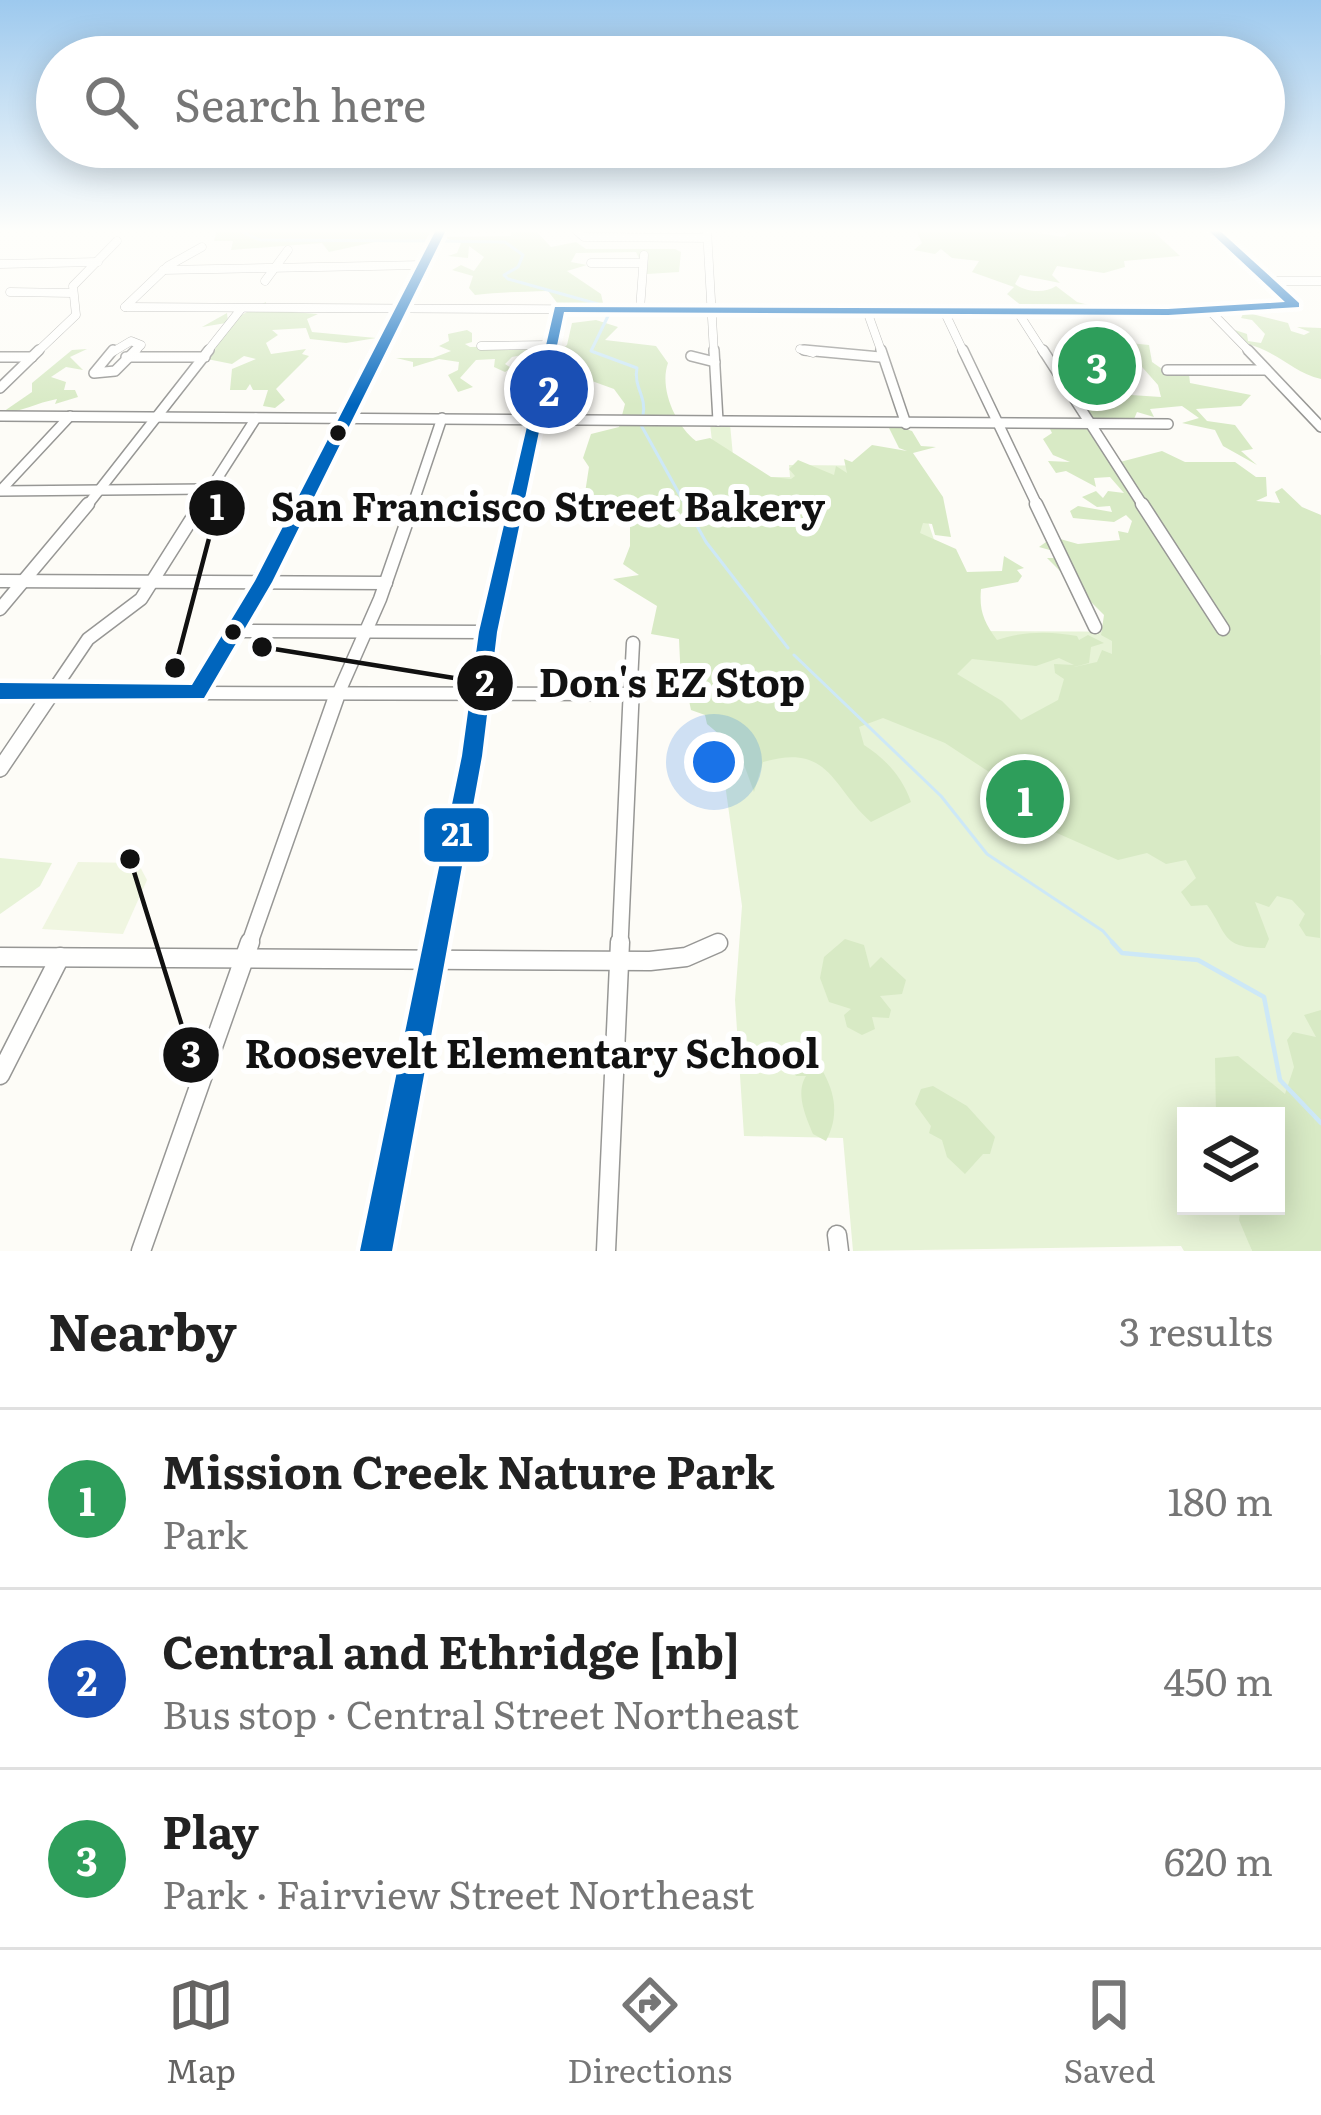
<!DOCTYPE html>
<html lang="en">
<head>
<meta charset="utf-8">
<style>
  body { margin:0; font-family:Literata,serif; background:#f6f6f6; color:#222 }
  .controls { position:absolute; right:36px; bottom:36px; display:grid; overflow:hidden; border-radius:0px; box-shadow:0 6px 30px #0003 }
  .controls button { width:108px; height:108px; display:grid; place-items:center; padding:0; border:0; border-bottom:3px solid #e0e0e0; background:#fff; color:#222; font:60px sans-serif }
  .you { position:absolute; left:714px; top:762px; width:42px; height:42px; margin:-30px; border:9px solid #fff; border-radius:50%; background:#1a73e8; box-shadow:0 0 0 18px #1a73e833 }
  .badge { display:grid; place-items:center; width:78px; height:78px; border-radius:50%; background:#646362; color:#fff; font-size:39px; font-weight:700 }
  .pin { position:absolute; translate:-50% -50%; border:6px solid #fff; box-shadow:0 3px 12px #0006 }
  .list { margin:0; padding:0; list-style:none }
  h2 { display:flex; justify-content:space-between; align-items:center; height:156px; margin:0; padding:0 48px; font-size:51px }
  h2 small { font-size:39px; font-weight:400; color:#767676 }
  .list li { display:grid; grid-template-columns:78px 1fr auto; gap:36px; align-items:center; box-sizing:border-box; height:180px; padding:0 48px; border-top:3px solid #e0e0e0 }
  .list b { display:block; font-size:45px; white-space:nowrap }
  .list p { margin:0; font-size:39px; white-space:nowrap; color:#767676 }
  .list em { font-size:39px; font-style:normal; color:#767676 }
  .icon { flex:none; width:66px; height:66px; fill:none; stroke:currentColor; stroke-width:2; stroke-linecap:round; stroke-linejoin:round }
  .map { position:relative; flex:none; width:1321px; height:1251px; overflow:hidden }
  .search { position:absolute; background:#fff; box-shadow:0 6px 30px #0003; left:36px; right:36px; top:36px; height:132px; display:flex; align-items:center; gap:30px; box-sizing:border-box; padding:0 42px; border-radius:66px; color:#767676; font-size:45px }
  .sheet { height:696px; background:#fff }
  nav { display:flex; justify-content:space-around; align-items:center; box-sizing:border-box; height:168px; border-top:3px solid #e0e0e0; background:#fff; font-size:33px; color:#767676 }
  nav a { display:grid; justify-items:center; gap:6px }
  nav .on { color:#646362 }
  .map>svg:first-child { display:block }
  .green { fill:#e7f3d7 }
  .forest { fill:#d8eac5; fill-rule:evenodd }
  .pitch { fill:#f0f6e1 }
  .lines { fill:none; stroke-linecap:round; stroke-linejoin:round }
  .stream-far1 { stroke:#cde8f7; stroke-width:3 }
  .stream { stroke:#cde8f7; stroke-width:4.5 }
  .minor-far4-casing { stroke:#979795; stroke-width:9 }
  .minor-far3-casing { stroke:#979795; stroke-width:12 }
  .minor-far2-casing { stroke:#979795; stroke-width:15 }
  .minor-far1-casing { stroke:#979795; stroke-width:18 }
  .minor-casing { stroke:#979795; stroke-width:21 }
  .tertiary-far2-casing { stroke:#979795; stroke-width:9 }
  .tertiary-far1-casing { stroke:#979795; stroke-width:14 }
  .tertiary-casing { stroke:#979795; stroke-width:16 }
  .minor-far4 { stroke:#fffffe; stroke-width:8 }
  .minor-far3 { stroke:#fffffe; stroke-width:9 }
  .minor-far2 { stroke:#fffffe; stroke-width:12 }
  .minor-far1 { stroke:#fffffe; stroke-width:15 }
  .minor { stroke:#fffffe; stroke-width:18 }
  .tertiary-far2 { stroke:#fffffe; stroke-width:8 }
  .tertiary-far1 { stroke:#fffffe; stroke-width:10 }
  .tertiary { stroke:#fffffe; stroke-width:14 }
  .bus-1-casing { stroke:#fff; stroke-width:9 }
  .bus-1 { fill:#0065bd; fill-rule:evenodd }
  .bus-dot { fill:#111; stroke:#fff; stroke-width:4.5 }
  .leader { fill:none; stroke:#111; stroke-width:4.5 }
  .callout-dot { fill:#111; stroke:#fff; stroke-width:4.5 }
  .mark-label { font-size:36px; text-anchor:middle; font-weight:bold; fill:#fff }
  .callout-label { font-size:39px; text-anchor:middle; font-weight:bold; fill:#111; stroke:#fff; stroke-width:12; stroke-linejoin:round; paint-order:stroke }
  .line-badge { stroke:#fff; stroke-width:4.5 }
  .badge-label { font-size:33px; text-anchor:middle; font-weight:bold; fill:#fff }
</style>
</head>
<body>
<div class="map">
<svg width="1321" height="1251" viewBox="0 0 1321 1251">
  <rect width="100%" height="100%" fill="#fdfcf7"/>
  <g class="green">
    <polygon points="710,424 730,424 735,477 790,477 789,465 909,466 965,631 1197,632 1321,655 1321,1087 1285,1094 1243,1116 1186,1116 1186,1206 1276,1206 1295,1239 1249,1243 1252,1251 1184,1251 1181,1246 853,1251 843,1138 744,1136 735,1000 742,906 720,748 713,631 734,630"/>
    <polygon points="0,858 52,863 40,886 0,914"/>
  </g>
  <g class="forest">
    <polygon points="217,230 416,231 432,230 428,242 384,240 329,252 322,243 231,250 233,241 214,241"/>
    <path d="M511,230H535L551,247L576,242L586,249H675L681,252L679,272L647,274L636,252L576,253L571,262L587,265L567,271L601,294L603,303L558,304L548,291C519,292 500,292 475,295L469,288L473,276L452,270L461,265L474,271L484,257L469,246L468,258L448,256L457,253L461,243L441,237L511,236Z"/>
    <path d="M916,230H1018L1064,237L1072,230H1152L1180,256L1124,261L1125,267L1104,273L1057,266L1052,275L1060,283L1020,275L1015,284C1026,292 1045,294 1056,286L1077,302L1097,307H1023L1007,294L1014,287L972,272L979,261L952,258L941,249L935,254L914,250L922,243Z"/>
    <polygon points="266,302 266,310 318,314 307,319 312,332 376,338 346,343 310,339 306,328 272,330 278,335 266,343 271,354 306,349 302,354 309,356 276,389 285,400 275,408 263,406 268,390 253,390 250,384 246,390 230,390 232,369 256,359 244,356 232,364 202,358 226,323 202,327 227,313 228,322"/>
    <path d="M1244,312L1288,323L1291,331L1304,335L1310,332L1297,327L1321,328V379C1292,372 1278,351 1244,343L1235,330L1247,334L1248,341L1261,343L1265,334L1252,320L1241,318Z"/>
    <path d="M596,320L618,327L605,340L656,346L668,363C659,388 675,425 696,441L710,438L771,477L791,479L795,476L789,469L798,460L834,475L836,466L847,473L844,459L852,462L872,445L907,451L899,448L889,428L894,425L912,431L921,446L936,447L913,453L943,497L951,537L935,535L932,524L923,523L920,533L956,549L967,572L1002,571L1004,556L1024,568L1017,570L1022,576L1018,582L981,589C979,611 984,622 997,640C1023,631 1052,631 1077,636L1079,640L1088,635L1104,643L1091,647L1089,663L1074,667L1097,662L1102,650L1112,654V641L1101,635L1104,615L1047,558H1056L1057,552L1039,547L1053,537L1078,544L1120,540L1118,531L1128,533L1132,521L1126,515L1114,522L1073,518L1070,511L1078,506L1112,512L1110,506L1097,507L1082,497L1096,491L1103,498L1108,491L1124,493L1110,477L1094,478L1096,487L1066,471L1056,473L1048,461L1070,462L1053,455L1043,439L1052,433L1049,427L1078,423L1100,430L1120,462L1162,451L1185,462H1235L1256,477H1266L1267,496L1256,501L1280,503L1275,492L1282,488L1302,507L1321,515L1320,938L1306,936L1299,925L1305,914L1292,900L1277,896L1269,907L1255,902L1269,939L1265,948C1220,948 1228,933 1207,905L1191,906L1181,892L1196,878L1186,860L1166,864L1147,853L1118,860L1041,826L1022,810L1015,789L945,743L883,718L859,727L864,745C885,758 903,778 911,802L871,822C832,788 830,742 763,762L754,792L739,751L707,724L705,715L691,710L687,691L700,696L708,692L681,682L679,639L651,634L657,606L613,579L639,575L623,564L630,546V511L585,493L589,467L583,458L591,434L619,427L625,404L614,389L556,368L555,355L567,345L572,323ZM1059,658L1074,665L1054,664L1055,673L1064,679L1058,700L1021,720L1002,701L957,674L972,659L1036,666Z"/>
    <polygon points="467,330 472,333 472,342 465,344 470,347 541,346 542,351 512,357 505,364 511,368 505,372 494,367 495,359 476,360 460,378 473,387 458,392 448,375 458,370 459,362 439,359 413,367 413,362 396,358 433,358 451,351 439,346 449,341 448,334"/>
    <polygon points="1120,342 1149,345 1152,362 1165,371 1189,374 1190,383 1251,395 1241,406 1196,409 1207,421 1235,425 1253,449 1241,451 1257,465 1223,446 1215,430 1182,423 1199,418 1182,406 1150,409 1154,417 1137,412 1134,419 1096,419 1081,410 1080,401 1117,404 1116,394 1161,397 1158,385"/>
    <path d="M87,349L70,357L83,370L66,367L51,377L66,382L64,390H75L78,397L55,404L57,399C36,403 24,411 0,414L32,392V383L72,350Z"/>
    <polygon points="845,939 864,945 870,968 881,957 906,980 902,994 880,996 891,1010 889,1018 872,1017 875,1029 862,1035 847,1027 844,1015 851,1009 829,1002 820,978 824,957"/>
    <polygon points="1321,1010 1321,1251 1252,1251 1239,1220 1241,1206 1276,1206 1276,1116 1216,1116 1215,1058 1238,1056 1285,1094 1294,1067 1287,1040 1293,1032 1316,1037 1304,1015"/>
    <path d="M805,1048L816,1054V1071L822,1070C836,1094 839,1117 826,1141L813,1134C806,1117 795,1093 806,1076H796L790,1065L796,1050Z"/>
    <polygon points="933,1086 967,1106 995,1137 990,1154 983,1154 965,1174 947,1157 942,1140 929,1133 931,1126 915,1104 921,1089"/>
  </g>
  <polygon class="pitch" points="78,862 138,863 147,880 123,934 42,929"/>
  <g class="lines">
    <g class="stream-far1">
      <polyline points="238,230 260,240 429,241"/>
      <polyline points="442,241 505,242 523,255 518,267 504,275 508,279 598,304"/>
      <path d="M609,314L591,351L637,368C633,386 647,397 643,415"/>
      <polyline points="641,425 706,542 788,648"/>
      <polyline points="794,655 941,796 987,854 1103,931 1115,945"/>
    </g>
    <polyline class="stream" points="1112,942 1122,953 1198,960 1264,997 1280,1080 1321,1123"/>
    <g class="minor-far4-casing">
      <g id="minor-far4">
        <polyline points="576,230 584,237 707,238"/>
        <polyline points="707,230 714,353"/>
        <polyline points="1213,230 1295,305"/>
        <polyline points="591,263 643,263"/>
        <polyline points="0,264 98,262"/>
        <polyline points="163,270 423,265"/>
        <polyline points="265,281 288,250"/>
        <polyline points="1272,281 1321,281"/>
        <polyline points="10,292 72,293"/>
        <polyline points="125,307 1139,312 1295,305"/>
        <polyline points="125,307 168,266 202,247"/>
        <polyline points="640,309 644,255"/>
        <polyline points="867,311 882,353"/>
        <polyline points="944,311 964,353"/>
        <polyline points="1017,311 1044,353"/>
        <polyline points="1210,311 1251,353"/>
        <polyline points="481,346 552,345"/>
        <polyline points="800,349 813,353"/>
        <polyline points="36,353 76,315 73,286 117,241"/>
        <polyline points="111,353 131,341 141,345 133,353"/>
        <polyline points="206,353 241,309"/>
        <polyline points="549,353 559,309"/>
      </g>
    </g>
    <g class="minor-far3-casing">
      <g id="minor-far3">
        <polyline points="113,350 94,373 115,371 136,350"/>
        <polyline points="714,350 718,421"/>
        <polyline points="804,350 880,357"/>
        <polyline points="881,350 906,424"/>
        <polyline points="963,350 1038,507"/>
        <polyline points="1043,350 1144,507"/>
        <polyline points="1248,350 1321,427"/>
        <polyline points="691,356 715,362"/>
        <polyline points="0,357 32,357"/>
        <polyline points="126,357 205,357"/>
        <polyline points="1167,370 1265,370"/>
        <polyline points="0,388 39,350"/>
        <polyline points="0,416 1168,424"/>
        <polyline points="1,490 70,416"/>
        <polyline points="0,491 207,489"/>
        <polyline points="86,507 209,350"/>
        <polyline points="199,507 256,418"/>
        <polyline points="412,507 442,418"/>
        <polyline points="515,507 550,350"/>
      </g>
    </g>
    <g class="minor-far2-casing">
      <g id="minor-far2">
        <polyline points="1036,504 1095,627"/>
        <polyline points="1142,504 1223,629"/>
        <polyline points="0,581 386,583"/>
        <polyline points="0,609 88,504"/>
        <polyline points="235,631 488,632"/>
        <polyline points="197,693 628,694"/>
        <polyline points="46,701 88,639 141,599 201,504"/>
        <polyline points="335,701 380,599 413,504"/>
        <polyline points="479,701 516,504"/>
        <polyline points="630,701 633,643"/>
      </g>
    </g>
    <g class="minor-far1-casing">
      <g id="minor-far1">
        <polyline points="0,769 48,698"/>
        <polyline points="249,945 336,698"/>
        <polyline points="435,945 480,698"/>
        <polyline points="620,945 631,698"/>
      </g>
    </g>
    <g class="minor-casing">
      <g id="minor">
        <polyline points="0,957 650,961 686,957 718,943"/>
        <polyline points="0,1075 60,957"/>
        <polyline points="837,1235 839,1251"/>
        <polyline points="141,1251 250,942"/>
        <polyline points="376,1251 436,942"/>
        <polyline points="606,1251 620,942"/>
      </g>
    </g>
    <g class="tertiary-far2-casing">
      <polyline id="tertiary-far2" points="379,353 441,230"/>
    </g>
    <g class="tertiary-far1-casing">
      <polyline id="tertiary-far1" points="301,507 380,350"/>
    </g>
    <g class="tertiary-casing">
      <polyline id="tertiary" points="0,691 197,693 302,504"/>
    </g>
    <use href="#minor-far4" class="minor-far4"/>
    <use href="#minor-far3" class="minor-far3"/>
    <use href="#minor-far2" class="minor-far2"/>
    <use href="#minor-far1" class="minor-far1"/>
    <use href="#minor" class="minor"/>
    <use href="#tertiary-far2" class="tertiary-far2"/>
    <use href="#tertiary-far1" class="tertiary-far1"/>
    <use href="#tertiary" class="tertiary"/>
    <g class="bus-1-casing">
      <g id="bus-1">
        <polygon points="436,230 446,230 272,582 204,698 0,699 0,683 192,685 255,581"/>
        <polygon points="1208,230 1219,230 1299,303 1299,307 1168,315 564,312 497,632 482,756 392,1251 360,1251 462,756 479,632 555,307 1168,309 1285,302"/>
      </g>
    </g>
    <use href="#bus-1" class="bus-1"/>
  </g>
  <linearGradient id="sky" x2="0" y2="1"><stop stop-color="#9dc9ee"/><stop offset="0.57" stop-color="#fefefb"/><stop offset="1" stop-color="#fefefb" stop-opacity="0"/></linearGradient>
  <rect width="1321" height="405" fill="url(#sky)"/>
  <g class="bus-dot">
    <circle cx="338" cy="433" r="10"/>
    <circle cx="233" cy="632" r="10"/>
  </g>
  <path class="leader" d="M175 668L217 508M262 647L485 683M130 859L191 1055"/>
  <g class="callout-dot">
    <circle cx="175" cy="668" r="12"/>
    <circle cx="262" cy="647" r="12"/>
    <circle cx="130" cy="859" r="12"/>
    <circle cx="217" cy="508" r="30"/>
    <circle cx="485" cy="683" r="30"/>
    <circle cx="191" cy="1055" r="30"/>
  </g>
  <g class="mark-label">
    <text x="217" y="520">1</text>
    <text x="485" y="696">2</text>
    <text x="191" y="1067">3</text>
  </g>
  <g class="callout-label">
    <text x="548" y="521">San Francisco Street Bakery</text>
    <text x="672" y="697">Don's EZ Stop</text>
    <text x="532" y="1068">Roosevelt Elementary School</text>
  </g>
  <rect class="line-badge" x="422" y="806" width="69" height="58" rx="12" fill="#0065bd"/>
  <g class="badge-label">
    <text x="457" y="846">21</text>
  </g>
</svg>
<div class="controls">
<button><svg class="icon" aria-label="layers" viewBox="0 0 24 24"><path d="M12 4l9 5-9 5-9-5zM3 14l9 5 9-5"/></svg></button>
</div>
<div class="you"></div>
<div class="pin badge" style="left:1025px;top:799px;background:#2e9e5b">1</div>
<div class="pin badge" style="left:549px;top:389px;background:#1a4fb4">2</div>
<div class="pin badge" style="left:1097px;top:366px;background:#2e9e5b">3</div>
<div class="search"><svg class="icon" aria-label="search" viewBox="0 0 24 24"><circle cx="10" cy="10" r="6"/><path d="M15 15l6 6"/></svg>Search here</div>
</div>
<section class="sheet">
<h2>Nearby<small>3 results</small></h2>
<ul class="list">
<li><span class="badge" style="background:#2e9e5b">1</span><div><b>Mission Creek Nature Park</b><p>Park</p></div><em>180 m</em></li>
<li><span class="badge" style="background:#1a4fb4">2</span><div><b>Central and Ethridge [nb]</b><p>Bus stop · Central Street Northeast</p></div><em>450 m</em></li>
<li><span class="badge" style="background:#2e9e5b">3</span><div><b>Play</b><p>Park · Fairview Street Northeast</p></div><em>620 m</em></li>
</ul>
</section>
<nav>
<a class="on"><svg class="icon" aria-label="map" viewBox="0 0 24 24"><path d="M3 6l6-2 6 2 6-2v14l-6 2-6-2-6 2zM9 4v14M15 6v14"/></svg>Map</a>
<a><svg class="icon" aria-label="directions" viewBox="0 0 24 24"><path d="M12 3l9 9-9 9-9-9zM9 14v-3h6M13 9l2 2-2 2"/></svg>Directions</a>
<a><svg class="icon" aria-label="saved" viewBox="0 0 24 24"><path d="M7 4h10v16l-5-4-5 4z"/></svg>Saved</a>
</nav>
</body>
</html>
